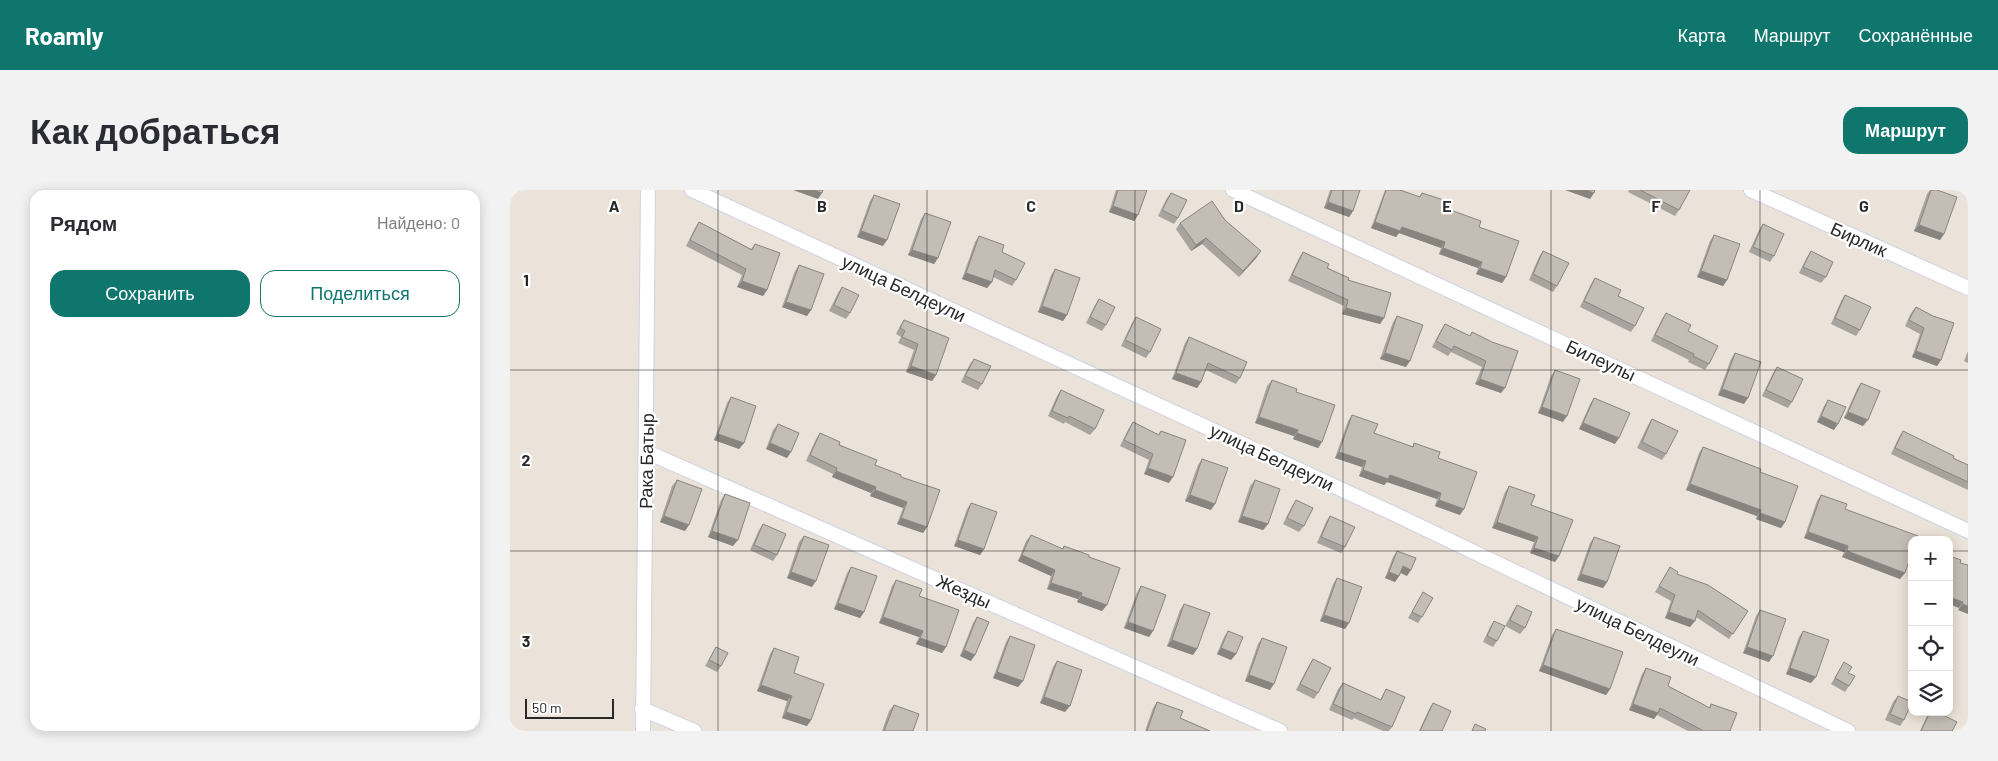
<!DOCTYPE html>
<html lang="ru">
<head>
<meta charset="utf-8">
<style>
  body { margin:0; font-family:Barlow,sans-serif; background:#f2f2f3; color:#2b2b33 }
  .controls { position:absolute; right:15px; bottom:15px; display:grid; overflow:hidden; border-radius:10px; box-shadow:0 2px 12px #0003 }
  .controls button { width:45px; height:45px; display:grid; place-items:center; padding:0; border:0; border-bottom:1px solid #e1e1e2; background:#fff; color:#2b2b33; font:25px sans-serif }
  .scale { position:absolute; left:15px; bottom:12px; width:89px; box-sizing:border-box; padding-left:5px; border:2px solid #282828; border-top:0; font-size:14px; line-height:18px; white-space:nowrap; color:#282828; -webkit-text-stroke:4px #fff; paint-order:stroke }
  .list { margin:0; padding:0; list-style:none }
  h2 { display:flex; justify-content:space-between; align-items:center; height:65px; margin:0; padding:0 20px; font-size:21px }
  h2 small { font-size:16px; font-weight:400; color:#7c7c81 }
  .actions { display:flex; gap:10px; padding:15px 20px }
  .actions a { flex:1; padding:11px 0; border:1px solid #0f766e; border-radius:15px; text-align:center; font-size:18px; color:#0f766e }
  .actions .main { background:#0f766e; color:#fff }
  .icon { flex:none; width:28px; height:28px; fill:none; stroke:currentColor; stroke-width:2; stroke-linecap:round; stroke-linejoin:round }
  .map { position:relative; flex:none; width:1458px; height:541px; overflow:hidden; border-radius:15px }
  header { display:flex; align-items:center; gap:30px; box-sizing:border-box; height:70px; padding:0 25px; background:#0f766e; color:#fff }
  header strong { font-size:24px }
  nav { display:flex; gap:28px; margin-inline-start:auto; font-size:18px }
  .intro { display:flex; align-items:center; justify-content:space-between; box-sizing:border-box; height:120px; padding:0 30px }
  h1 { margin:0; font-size:35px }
  .button { padding:12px 22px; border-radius:15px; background:#0f766e; color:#fff; font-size:18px; font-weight:700 }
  main { display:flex; gap:30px; padding:0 30px }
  aside { flex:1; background:#fff; border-radius:15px; box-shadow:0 2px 12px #0003 }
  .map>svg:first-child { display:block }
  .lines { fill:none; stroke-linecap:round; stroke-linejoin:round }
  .minor-casing { stroke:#ced2e2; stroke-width:16 }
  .minor { stroke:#fff; stroke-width:14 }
  .wall { fill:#a8a39d }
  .shaded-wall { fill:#88847f }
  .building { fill:#c3bdb6; stroke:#88847f }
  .grid { fill:none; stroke:#282828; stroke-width:1; stroke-opacity:0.55 }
  .labels { text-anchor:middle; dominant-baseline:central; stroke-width:4.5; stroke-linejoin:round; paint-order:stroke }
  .street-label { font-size:18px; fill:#282828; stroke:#fff }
  .grid-label { font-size:16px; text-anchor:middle; font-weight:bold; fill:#282828; stroke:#fff; stroke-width:4.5; stroke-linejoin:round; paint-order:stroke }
</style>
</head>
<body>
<header>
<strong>Roamly</strong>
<nav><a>Карта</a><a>Маршрут</a><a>Сохранённые</a></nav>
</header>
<div class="intro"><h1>Как добраться</h1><a class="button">Маршрут</a></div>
<main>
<aside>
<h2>Рядом<small>Найдено: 0</small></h2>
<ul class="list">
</ul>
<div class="actions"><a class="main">Сохранить</a><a>Поделиться</a></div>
</aside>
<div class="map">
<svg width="1458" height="541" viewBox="0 0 1458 541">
  <rect width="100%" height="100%" fill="#ebe3d9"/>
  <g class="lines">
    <g class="minor-casing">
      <g id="minor">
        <polyline points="182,0 878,321 1338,541"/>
        <polyline points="723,0 1458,341"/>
        <polyline points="1241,0 1458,98"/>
        <polyline points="137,262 770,541"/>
        <polyline points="132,519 184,541"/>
        <polyline points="133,541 138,0"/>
      </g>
    </g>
    <use href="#minor" class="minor"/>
  </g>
  <g class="wall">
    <polygon points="606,0 637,0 628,25 624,31 599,22"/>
    <polygon points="820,0 850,0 843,21 839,27 814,18"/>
    <polygon points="875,0 890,0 909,7 912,3 935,18 969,37 996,87 992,93 966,84 968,78 929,64 931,58 889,43 886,47 861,38"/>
    <polygon points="1119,0 1180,0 1169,20 1165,26 1118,2"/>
    <polygon points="1420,0 1427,0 1434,44 1430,50 1404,41 1417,4"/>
    <polygon points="661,3 668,28 664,34 648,26 657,8"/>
    <polygon points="364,5 373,56 347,47 360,11"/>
    <polygon points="415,23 428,68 424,74 398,65 411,29"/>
    <polygon points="715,30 747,67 729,87 692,54 681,61 666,39 670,33"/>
    <polygon points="189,32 241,59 245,54 257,100 253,106 227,97 232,85 176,56 185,38"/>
    <polygon points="1253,34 1264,66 1260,72 1239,62 1249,40"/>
    <polygon points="1204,45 1217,90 1213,96 1187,87 1200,51"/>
    <polygon points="469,46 506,90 502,96 483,87 482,92 477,98 452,89 465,52"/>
    <polygon points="1033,61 1047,96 1043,102 1019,90 1029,67"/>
    <polygon points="1301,61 1316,87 1311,93 1289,83 1297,67"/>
    <polygon points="793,62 838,90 874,128 870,134 832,124 834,116 778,91 789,68"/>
    <polygon points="289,75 301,120 297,126 272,117 285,81"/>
    <polygon points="545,79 557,125 553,131 528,122 541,85"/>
    <polygon points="1085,88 1108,106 1125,136 1121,142 1070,117 1081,94"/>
    <polygon points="332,97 340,123 336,129 319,121 328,103"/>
    <polygon points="1335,105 1350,140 1346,146 1321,134 1331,111"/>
    <polygon points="589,109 596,135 592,141 576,133 585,115"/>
    <polygon points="1406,117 1423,126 1431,170 1427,176 1402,167 1410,144 1395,136 1401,123"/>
    <polygon points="1156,123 1199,174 1195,180 1178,172 1179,170 1141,151 1152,129"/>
    <polygon points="887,126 896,177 870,169 883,132"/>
    <polygon points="626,127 640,162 636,168 611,156 622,133"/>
    <polygon points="394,130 426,185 422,191 396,182 404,160 388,153 391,147 386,144 390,136"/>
    <polygon points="935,134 960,146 962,142 991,203 965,194 972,177 941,162 938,166 922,157 931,140"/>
    <polygon points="679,147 730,188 726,194 696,180 691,192 687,198 662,189 675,153"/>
    <polygon points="1458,161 1458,173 1454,171"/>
    <polygon points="1225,163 1234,214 1208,205 1221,169"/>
    <polygon points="464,169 472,194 468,200 451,192 460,174"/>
    <polygon points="1267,177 1282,212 1278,218 1252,206 1263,183"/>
    <polygon points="1045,180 1053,232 1028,223 1041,186"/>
    <polygon points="762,190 812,252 808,258 783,249 784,246 745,233 757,196"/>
    <polygon points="1351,193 1353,236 1334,228 1347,199"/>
    <polygon points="551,200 585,239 580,245 555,232 554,234 538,226 547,206"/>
    <polygon points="221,207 234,253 229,259 204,250 217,213"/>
    <polygon points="1084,208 1105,254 1069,239 1080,214"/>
    <polygon points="1318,210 1324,240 1307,232 1314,216"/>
    <polygon points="842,225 864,243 902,257 904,253 928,268 950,325 925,316 927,309 877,292 874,295 849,286 852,277 825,268 838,231"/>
    <polygon points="1142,229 1156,264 1152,270 1127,258 1138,235"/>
    <polygon points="623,232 648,245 651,241 659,293 634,284 639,270 610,256 619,238"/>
    <polygon points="268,234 277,268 256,259 263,240"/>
    <polygon points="1393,241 1443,268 1458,275 1458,300 1381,264 1389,247"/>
    <polygon points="310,243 365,275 391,287 417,337 413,343 387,334 393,318 360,306 361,303 322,287 323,284 296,271 306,249"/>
    <polygon points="1193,257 1250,282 1275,332 1271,338 1246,329 1247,326 1176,300 1189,263"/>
    <polygon points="692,269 701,320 675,311 688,275"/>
    <polygon points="167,290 175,341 150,332 162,296"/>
    <polygon points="745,290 758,334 753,340 728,332 740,296"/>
    <polygon points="999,296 1021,315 1049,366 1045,372 1020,363 1024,352 982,338 995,302"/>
    <polygon points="215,304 223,356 198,347 211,310"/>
    <polygon points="1311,305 1335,319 1390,389 1332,367 1334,362 1294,348 1307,311"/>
    <polygon points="786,310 794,336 789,342 773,334 782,316"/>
    <polygon points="461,313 474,359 470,365 444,356 457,319"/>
    <polygon points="820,326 835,357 831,363 807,353 816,332"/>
    <polygon points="253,334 267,365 263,371 240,360 249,340"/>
    <polygon points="521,345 552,359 554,356 579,367 592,421 567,412 568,409 537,399 541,386 508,371 516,351"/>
    <polygon points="294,346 302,397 277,388 289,352"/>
    <polygon points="1084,347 1097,392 1093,398 1067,390 1080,353"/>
    <polygon points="887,361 897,386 891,383 885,392 875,388 883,367"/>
    <polygon points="341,377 354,422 350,428 324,419 337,383"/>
    <polygon points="1160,377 1167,384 1238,421 1219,449 1186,427 1180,437 1155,428 1161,411 1145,402"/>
    <polygon points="827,388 839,433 835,439 810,431 823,394"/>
    <polygon points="386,390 409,406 436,457 432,463 406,454 409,447 369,433 382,396"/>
    <polygon points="631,396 643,441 639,447 614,438 627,402"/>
    <polygon points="913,402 912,427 908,433 898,428"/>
    <polygon points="674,414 683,465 657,456 670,420"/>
    <polygon points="1007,415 1015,438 1010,444 995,436 1003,421"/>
    <polygon points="1250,420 1259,472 1233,463 1246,426"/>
    <polygon points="467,427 461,471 450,466 463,433"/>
    <polygon points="984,431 987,451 983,457 973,452 980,437"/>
    <polygon points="1046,439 1100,499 1096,505 1029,481 1042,445"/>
    <polygon points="718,441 726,464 721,470 707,464 714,447"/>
    <polygon points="1293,441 1301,493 1276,484 1289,447"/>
    <polygon points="500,446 513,491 508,497 483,488 496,452"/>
    <polygon points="752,448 760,500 735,491 748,454"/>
    <polygon points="206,457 211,476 207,482 195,476"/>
    <polygon points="264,458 284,483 301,530 297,536 272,528 277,511 247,501 260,464"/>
    <polygon points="803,469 808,503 804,509 786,500 799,475"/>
    <polygon points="547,471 555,522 530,513 543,477"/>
    <polygon points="1334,472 1338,483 1339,496 1335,502 1321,494"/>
    <polygon points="1136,478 1158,496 1199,518 1201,514 1220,541 1178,541 1147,525 1144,529 1119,520 1132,484"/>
    <polygon points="833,493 870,510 876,499 882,537 879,541 873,541 844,528 842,530 819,520 828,499"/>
    <polygon points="1388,506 1394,530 1390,536 1375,530 1383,512"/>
    <polygon points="647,512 670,528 700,541 635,541 643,518"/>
    <polygon points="923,513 932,541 909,541 919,519"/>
    <polygon points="384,515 403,541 372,541 379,521"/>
    <polygon points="1419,522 1427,522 1442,541 1410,541"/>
  </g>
  <g class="shaded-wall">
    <polygon points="283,0 303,0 312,3 308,9"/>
    <polygon points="1055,0 1076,0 1084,3 1080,9"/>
    <polygon points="818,12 843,21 839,27 814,18"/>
    <polygon points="603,16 628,25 624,31 599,22"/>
    <polygon points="865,32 892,37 935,52 931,58 889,43 886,47 861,38"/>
    <polygon points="1409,35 1434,44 1430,50 1404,41"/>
    <polygon points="351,41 377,50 373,56 347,47"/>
    <polygon points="696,48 692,54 681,61 686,55"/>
    <polygon points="933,58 972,72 968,78 929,64"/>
    <polygon points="402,60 428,68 424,74 398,65"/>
    <polygon points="751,61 747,67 729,87 733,81"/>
    <polygon points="970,78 996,87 992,93 966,84"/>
    <polygon points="1191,81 1217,90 1213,96 1187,87"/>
    <polygon points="456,83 482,92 477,98 452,89"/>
    <polygon points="232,91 257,100 253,106 227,97"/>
    <polygon points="276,112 301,120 297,126 272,117"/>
    <polygon points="532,116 557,125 553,131 528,122"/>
    <polygon points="836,118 874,128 870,134 832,124"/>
    <polygon points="1406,161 1431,170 1427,176 1402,167"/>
    <polygon points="875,163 900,171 896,177 870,169"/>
    <polygon points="401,176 426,185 422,191 396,182"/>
    <polygon points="666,183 691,192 687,198 662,189"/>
    <polygon points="970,189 995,198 991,203 965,194"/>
    <polygon points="1212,199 1238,208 1234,214 1208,205"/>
    <polygon points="1032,217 1057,226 1053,232 1028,223"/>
    <polygon points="1338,222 1358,230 1353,236 1334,228"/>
    <polygon points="1311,226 1328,234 1324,240 1307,232"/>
    <polygon points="749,227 788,240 784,246 745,233"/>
    <polygon points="1073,233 1109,248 1105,254 1069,239"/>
    <polygon points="787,243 812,252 808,258 783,249"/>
    <polygon points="208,244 234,253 229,259 204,250"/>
    <polygon points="260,253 281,262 277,268 256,259"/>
    <polygon points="829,262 856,271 852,277 825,268"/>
    <polygon points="638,278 663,287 659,293 634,284"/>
    <polygon points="853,280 880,285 931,303 927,309 877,292 874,295 849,286"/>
    <polygon points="326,281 366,297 361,303 322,287"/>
    <polygon points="1180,294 1251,320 1247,326 1176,300"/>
    <polygon points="365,300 397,312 393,318 360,306"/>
    <polygon points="680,305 705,314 701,320 675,311"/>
    <polygon points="929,310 954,319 950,325 925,316"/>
    <polygon points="1250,323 1275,332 1271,338 1246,329"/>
    <polygon points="154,326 179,335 175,341 150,332"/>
    <polygon points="732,326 758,334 753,340 728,332"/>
    <polygon points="391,328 417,337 413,343 387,334"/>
    <polygon points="987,332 1028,347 1024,352 982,338"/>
    <polygon points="202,341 228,350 223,356 198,347"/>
    <polygon points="1298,342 1338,356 1334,362 1294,348"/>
    <polygon points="448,350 474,359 470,365 444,356"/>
    <polygon points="1024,358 1049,366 1045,372 1020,363"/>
    <polygon points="1337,361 1395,383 1390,389 1332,367"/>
    <polygon points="512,365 545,380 541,386 508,371"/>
    <polygon points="893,376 901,380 897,386 889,382"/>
    <polygon points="281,382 306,391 302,397 277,388"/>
    <polygon points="879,382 889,386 885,392 875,388"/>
    <polygon points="1071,384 1097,392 1093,398 1067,390"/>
    <polygon points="541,393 572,403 568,409 537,399"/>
    <polygon points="571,406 597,415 592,421 567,412"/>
    <polygon points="1439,407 1453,412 1449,418 1439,414"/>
    <polygon points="328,413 354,422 350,428 324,419"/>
    <polygon points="1452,414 1458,416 1458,424 1448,420"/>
    <polygon points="1159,422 1185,431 1180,437 1155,428"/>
    <polygon points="814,425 839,433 835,439 810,431"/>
    <polygon points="373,427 413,441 409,447 369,433"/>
    <polygon points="618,432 643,441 639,447 614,438"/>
    <polygon points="410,448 436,457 432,463 406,454"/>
    <polygon points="662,450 687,459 683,465 657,456"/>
    <polygon points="1237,457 1263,466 1259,472 1233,463"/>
    <polygon points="711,458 726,464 721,470 707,464"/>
    <polygon points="454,460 465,465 461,471 450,466"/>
    <polygon points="1033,475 1100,499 1096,505 1029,481"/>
    <polygon points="1280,478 1306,487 1301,493 1276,484"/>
    <polygon points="487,482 513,491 508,497 483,488"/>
    <polygon points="739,485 764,494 760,500 735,491"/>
    <polygon points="251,495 282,506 277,511 247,501"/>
    <polygon points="534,507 560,516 555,522 530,513"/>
    <polygon points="1123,514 1148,523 1144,529 1119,520"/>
    <polygon points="276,522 301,530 297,536 272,528"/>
  </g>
  <g class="building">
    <polygon points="303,0 313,0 312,3"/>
    <polygon points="608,0 637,0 628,25 603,16"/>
    <polygon points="822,0 850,0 843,21 818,12"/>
    <polygon points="876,0 890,0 910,7 912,3 937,11 935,18 971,31 969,37 1009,51 996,87 970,78 972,72 933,58 935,52 892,37 890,41 865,32"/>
    <polygon points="1076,0 1085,0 1084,3"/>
    <polygon points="1130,0 1180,0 1169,20"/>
    <polygon points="1421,0 1427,0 1447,7 1434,44 1409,35"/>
    <polygon points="661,3 677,10 668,28 652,20"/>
    <polygon points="364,5 390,14 377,50 351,41"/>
    <polygon points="702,11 715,30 751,61 733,81 696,48 686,55 670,33"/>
    <polygon points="415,23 441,32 428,68 402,60"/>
    <polygon points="189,32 242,60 245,54 270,63 257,100 232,91 236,79 180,50"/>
    <polygon points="1253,34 1274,44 1264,66 1243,57"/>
    <polygon points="1204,45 1230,54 1217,90 1191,81"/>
    <polygon points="469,46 494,55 492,62 515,73 506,90 485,80 482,92 456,83"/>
    <polygon points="1033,61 1059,73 1047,96 1023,84"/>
    <polygon points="1301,61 1323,72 1316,87 1293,77"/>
    <polygon points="793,62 819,74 817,78 839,88 838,90 881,103 874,128 836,118 838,110 782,85"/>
    <polygon points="289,75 314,84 301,120 276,112"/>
    <polygon points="545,79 570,88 557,125 532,116"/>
    <polygon points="1085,88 1111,100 1108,106 1134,118 1125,136 1074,111"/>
    <polygon points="332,97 349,105 340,123 324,115"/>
    <polygon points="1335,105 1361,117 1350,140 1325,128"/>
    <polygon points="589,109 605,117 596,135 580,127"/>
    <polygon points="1406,117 1423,126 1444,133 1431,170 1406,161 1414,138 1399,130"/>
    <polygon points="1156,123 1181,135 1178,141 1208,156 1199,174 1183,166 1184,164 1145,145"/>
    <polygon points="887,126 913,135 900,171 875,163"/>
    <polygon points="626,127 651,139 640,162 615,150"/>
    <polygon points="394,130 439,148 426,185 401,176 408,154 392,147 395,141 390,138"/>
    <polygon points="935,134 960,146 962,142 982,152 1008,161 995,198 970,189 976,171 944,156 942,160 926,151"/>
    <polygon points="679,147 737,172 730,188 698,173 691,192 666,183"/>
    <polygon points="1225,163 1251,172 1238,208 1212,199"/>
    <polygon points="464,169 481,176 472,194 455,186"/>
    <polygon points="1267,177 1293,189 1282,212 1256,200"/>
    <polygon points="1045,180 1070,189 1057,226 1032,217"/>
    <polygon points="762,190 787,199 786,202 825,215 812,252 787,243 788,240 749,227"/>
    <polygon points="1351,193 1370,201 1358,230 1338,222"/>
    <polygon points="551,200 594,220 585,239 559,226 558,228 542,221"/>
    <polygon points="221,207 246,216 234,253 208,244"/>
    <polygon points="1084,208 1120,223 1109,248 1073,233"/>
    <polygon points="1318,210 1336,217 1328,234 1311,226"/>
    <polygon points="842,225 868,234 864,243 903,257 904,253 930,262 928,268 967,282 954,319 929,310 931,303 880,285 878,289 853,280 856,271 829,262"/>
    <polygon points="1142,229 1168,241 1156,264 1132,252"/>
    <polygon points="623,232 649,245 651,241 676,250 663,287 638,278 643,264 614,250"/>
    <polygon points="268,234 289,243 281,262 260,253"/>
    <polygon points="1393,241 1444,266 1443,268 1458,275 1458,292 1385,258"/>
    <polygon points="310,243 330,252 329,255 367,270 365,275 391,285 391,287 430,300 417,337 391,328 397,312 365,300 366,297 326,281 327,278 300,265"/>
    <polygon points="1193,257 1251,279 1250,282 1288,296 1275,332 1250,323 1251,320 1180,294"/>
    <polygon points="692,269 718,278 705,314 680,305"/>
    <polygon points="167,290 192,299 179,335 154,326"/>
    <polygon points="745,290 770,299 758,334 732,326"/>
    <polygon points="999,296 1025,305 1021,315 1063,330 1049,366 1024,358 1028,347 987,332"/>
    <polygon points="215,304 240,313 228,350 202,341"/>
    <polygon points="1311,305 1337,314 1335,319 1408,346 1406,350 1402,350 1402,363 1395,383 1337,361 1338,356 1298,342"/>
    <polygon points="786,310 803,318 794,336 777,328"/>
    <polygon points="461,313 487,322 474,359 448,350"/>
    <polygon points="820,326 845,337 835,357 811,347"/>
    <polygon points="253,334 276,344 267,365 244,355"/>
    <polygon points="521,345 553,359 554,356 579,365 579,367 610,378 597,415 571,406 572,403 541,393 545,380 512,365"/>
    <polygon points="294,346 319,355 306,391 281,382"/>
    <polygon points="1084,347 1110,356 1097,392 1071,384"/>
    <polygon points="887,361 906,368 901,380 893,376 889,386 879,382"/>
    <polygon points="1439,366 1451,370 1450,373 1458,375 1458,416 1452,414 1453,412 1439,407"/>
    <polygon points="341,377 367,386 354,422 328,413"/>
    <polygon points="1160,377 1168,382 1167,384 1198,395 1238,421 1223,444 1188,420 1185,431 1159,422 1165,405 1149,396"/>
    <polygon points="827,388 852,397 839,433 814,425"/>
    <polygon points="386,390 412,399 409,406 449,420 436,457 410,448 413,441 373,427"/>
    <polygon points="631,396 656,405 643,441 618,432"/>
    <polygon points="913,402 923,408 912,427 902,422"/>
    <polygon points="674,414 700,423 687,459 662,450"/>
    <polygon points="1007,415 1022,422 1015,438 1000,430"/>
    <polygon points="1250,420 1276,429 1263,466 1237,457"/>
    <polygon points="467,427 479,432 465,465 454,460"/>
    <polygon points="984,431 995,436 987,451 977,446"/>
    <polygon points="1046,439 1113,462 1100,499 1033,475"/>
    <polygon points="718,441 733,447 726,464 711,458"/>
    <polygon points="1293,441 1319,450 1306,487 1280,478"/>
    <polygon points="500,446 525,455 513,491 487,482"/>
    <polygon points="752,448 777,457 764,494 739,485"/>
    <polygon points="206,457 218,463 211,476 199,470"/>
    <polygon points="264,458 289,467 284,483 314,494 301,530 276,522 282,506 251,495"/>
    <polygon points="803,469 821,478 808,503 790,494"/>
    <polygon points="547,471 572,480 560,516 534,507"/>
    <polygon points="1334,472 1342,477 1338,483 1345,486 1339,496 1325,488"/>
    <polygon points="1136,478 1161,487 1158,496 1200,518 1201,514 1227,523 1220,541 1192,541 1192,540 1150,518 1148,523 1123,514"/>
    <polygon points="833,493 871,510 876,499 895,507 882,537 847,522 846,524 823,514"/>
    <polygon points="1388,506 1402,512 1394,530 1380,524"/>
    <polygon points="647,512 673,521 670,528 700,541 637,541"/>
    <polygon points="923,513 941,521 932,541 910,541"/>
    <polygon points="384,515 409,524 403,541 374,541"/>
    <polygon points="1420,522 1427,522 1447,532 1442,541 1411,541"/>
    <polygon points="965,534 976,539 975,541 962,541"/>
  </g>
  <path class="grid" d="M208,0V541M417,0V541M625,0V541M833,0V541M1041,0V541M1250,0V541M0,180H1458M0,361H1402M1439,361H1458"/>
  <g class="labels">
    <g class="street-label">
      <text transform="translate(1349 49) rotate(24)">Бирлик</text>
      <text transform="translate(394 98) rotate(25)">улица Белдеули</text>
      <text transform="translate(1091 170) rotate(25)">Билеулы</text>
      <text transform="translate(762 267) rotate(25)">улица Белдеули</text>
      <text transform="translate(136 271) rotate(-89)">Рака Батыр</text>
      <text transform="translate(454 401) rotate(24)">Жезды</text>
      <text transform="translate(1128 441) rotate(26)">улица Белдеули</text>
    </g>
  </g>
  <g class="grid-label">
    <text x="104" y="22">A</text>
    <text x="312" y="22">B</text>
    <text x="521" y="22">C</text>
    <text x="729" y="22">D</text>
    <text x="937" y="22">E</text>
    <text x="1146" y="22">F</text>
    <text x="1354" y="22">G</text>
    <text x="16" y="96">1</text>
    <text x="16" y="276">2</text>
    <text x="16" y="457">3</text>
  </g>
</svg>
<div class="controls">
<button>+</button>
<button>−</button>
<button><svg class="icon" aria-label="locate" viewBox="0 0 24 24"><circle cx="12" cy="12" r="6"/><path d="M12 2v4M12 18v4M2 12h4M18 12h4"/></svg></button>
<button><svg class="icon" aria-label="layers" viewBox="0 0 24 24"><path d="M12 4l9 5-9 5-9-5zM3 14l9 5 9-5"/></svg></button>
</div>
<div class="scale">50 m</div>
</div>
</main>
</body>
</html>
